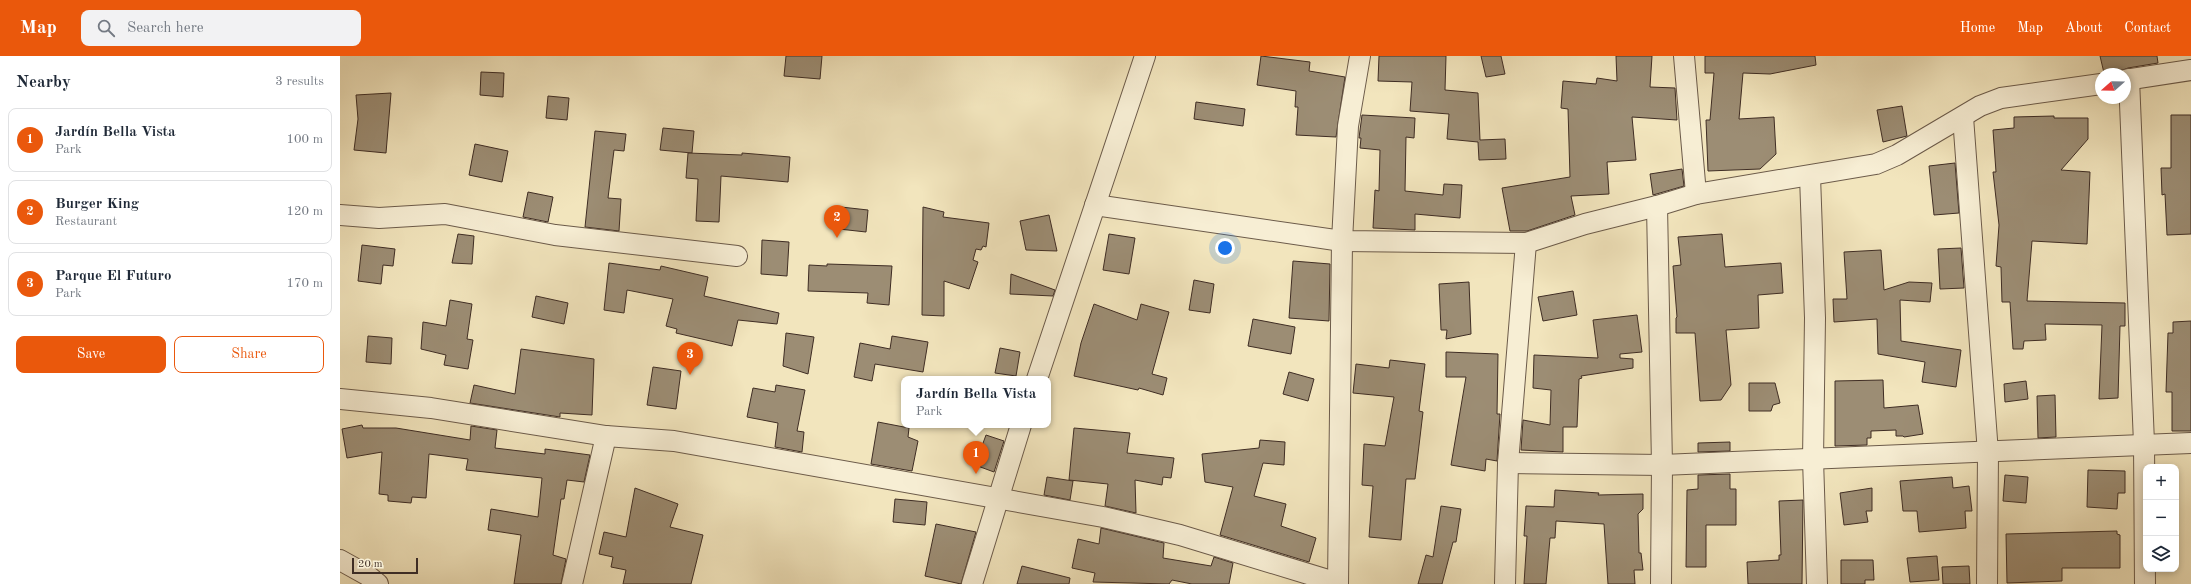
<!DOCTYPE html>
<html lang="en">
<head>
<meta charset="utf-8">
<style>
  body { margin:0; font-family:"Old Standard TT",serif; background:#f2f2f3; color:#1f2937 }
  .controls { position:absolute; right:12px; bottom:12px; display:grid; overflow:hidden; border-radius:8px; box-shadow:0 2px 6px #0003 }
  .controls button { width:36px; height:36px; display:grid; place-items:center; padding:0; border:0; border-bottom:1px solid #e0e1e3; background:#fff; color:#1f2937; font:20px sans-serif }
  .compass { position:absolute; left:1755px; top:12px; width:36px; height:36px; border-radius:50%; background:#fff; box-shadow:0 2px 6px #0003; rotate:250deg }
  .scale { position:absolute; left:12px; bottom:10px; width:66px; box-sizing:border-box; padding-left:4px; border:2px solid #3f2d24; border-top:0; font-size:11px; line-height:14px; white-space:nowrap; color:#3f2d24; -webkit-text-stroke:3px #f7eed4; paint-order:stroke }
  .you { position:absolute; left:885px; top:192px; width:14px; height:14px; margin:-10px; border:3px solid #fff; border-radius:50%; background:#1a73e8; box-shadow:0 0 0 6px #1a73e833 }
  .badge { display:grid; place-items:center; width:26px; height:26px; border-radius:50%; background:#ea580c; color:#fff; font-size:13px; font-weight:700 }
  .pin { position:absolute; translate:-50% -33px; filter:drop-shadow(0 1px 2px #0008) }
  .pin::after { content:''; position:absolute; top:21px; width:14px; height:12px; background:inherit; clip-path:polygon(0 0,100% 0,50% 100%) }
  .popup { position:absolute; left:561px; top:320px; width:150px; height:52px; box-sizing:border-box; display:grid; place-content:center; border-radius:8px; background:#fff; filter:drop-shadow(0 1px 3px #0005); font-size:13px; white-space:nowrap; color:#747a83 }
  .popup b { font-size:15px; color:#1f2937 }
  .popup::after { content:''; position:absolute; left:50%; top:100%; margin-left:-8px; border:8px solid transparent; border-top-color:#fff }
  .list { margin:0; padding:0; list-style:none }
  h2 { display:flex; justify-content:space-between; align-items:center; height:52px; margin:0; padding:0 16px; font-size:17px }
  h2 small { font-size:13px; font-weight:400; color:#747a83 }
  .list li { display:grid; grid-template-columns:26px 1fr auto; gap:12px; align-items:center; box-sizing:border-box; height:64px; margin:0 8px 8px; padding:0 8px; border:1px solid #e0e1e3; border-radius:8px }
  .list b { display:block; font-size:15px; white-space:nowrap }
  .list p { margin:0; font-size:13px; white-space:nowrap; color:#747a83 }
  .list em { font-size:13px; font-style:normal; color:#747a83 }
  .actions { display:flex; gap:8px; padding:12px 16px }
  .actions a { flex:1; padding:9px 0; border:1px solid #ea580c; border-radius:8px; text-align:center; font-size:14px; color:#ea580c }
  .actions .main { background:#ea580c; color:#fff }
  .icon { flex:none; width:22px; height:22px; fill:none; stroke:currentColor; stroke-width:2; stroke-linecap:round; stroke-linejoin:round }
  .map { position:relative; flex:none; width:1851px; height:528px; overflow:hidden }
  header { display:flex; align-items:center; gap:24px; box-sizing:border-box; height:56px; padding:0 20px; background:#ea580c; color:#fff }
  header strong { font-size:19px }
  nav { display:flex; gap:22px; margin-inline-start:auto; font-size:14px }
  .search { width:280px; height:36px; background:#f2f2f3; display:flex; align-items:center; gap:10px; box-sizing:border-box; padding:0 14px; border-radius:8px; color:#747a83; font-size:15px }
  main { display:flex }
  aside { flex:1; background:#fff }
  .map>svg:first-child { display:block }
  .building { fill:#9c8d74; stroke:#3f2d24 }
  .lines { fill:none; stroke-linecap:round; stroke-linejoin:round }
  .street-casing { stroke:#6c5b4a; stroke-width:22 }
  .street { stroke:#f7eed4; stroke-width:20 }
</style>
</head>
<body>
<header>
<strong>Map</strong>
<div class="search"><svg class="icon" aria-label="search" viewBox="0 0 24 24"><circle cx="10" cy="10" r="6"/><path d="M15 15l6 6"/></svg>Search here</div>
<nav><a>Home</a><a>Map</a><a>About</a><a>Contact</a></nav>
</header>
<main>
<aside>
<h2>Nearby<small>3 results</small></h2>
<ul class="list">
<li><span class="badge">1</span><div><b>Jardín Bella Vista</b><p>Park</p></div><em>100 m</em></li>
<li><span class="badge">2</span><div><b>Burger King</b><p>Restaurant</p></div><em>120 m</em></li>
<li><span class="badge">3</span><div><b>Parque El Futuro</b><p>Park</p></div><em>170 m</em></li>
</ul>
<div class="actions"><a class="main">Save</a><a>Share</a></div>
</aside>
<div class="map">
<svg width="1851" height="528" viewBox="0 0 1851 528">
  <rect width="100%" height="100%" fill="#f2e5bd"/>
  <filter id="stains"><feTurbulence type="fractalNoise" baseFrequency=".005" numOctaves="4"/><feColorMatrix values="0 0 0 0 .2 0 0 0 0 .09 0 0 0 0 .02 0 0 0 .5 -.17"/></filter>
  <radialGradient id="worn" r=".72"><stop offset=".6" stop-color="#630" stop-opacity="0"/><stop offset="1" stop-color="#630" stop-opacity=".3"/></radialGradient>
  <g class="building">
    <polygon points="446,0 482,0 480,23 444,20"/>
    <polygon points="921,0 970,6 969,15 1005,21 996,81 956,79 958,51 955,51 956,35 917,29"/>
    <polygon points="1039,0 1106,0 1105,34 1138,37 1140,84 1165,83 1166,103 1139,104 1138,86 1107,83 1109,58 1070,55 1072,26 1038,25"/>
    <polygon points="1141,0 1161,0 1165,18 1146,21"/>
    <polygon points="1276,0 1312,0 1310,31 1335,32 1337,64 1292,61 1296,104 1267,106 1269,138 1231,140 1235,159 1187,175 1170,175 1162,132 1230,121 1228,53 1221,52 1223,25 1256,28 1257,22 1277,25"/>
    <polygon points="1365,0 1475,0 1476,9 1430,18 1403,17 1399,63 1434,61 1436,98 1420,113 1368,115 1366,64 1370,64 1374,17 1365,17"/>
    <polygon points="1760,0 1817,0 1818,7 1788,12 1776,17 1766,18 1764,17"/>
    <polygon points="141,16 164,17 163,41 140,39"/>
    <polygon points="51,37 46,97 14,94 18,63 16,39"/>
    <polygon points="208,40 229,42 227,64 206,62"/>
    <polygon points="856,46 905,53 903,70 854,63"/>
    <polygon points="1562,50 1567,80 1543,86 1537,54"/>
    <polygon points="1022,59 1075,62 1074,82 1066,81 1065,135 1103,139 1104,128 1122,129 1120,162 1075,158 1075,174 1033,172 1035,134 1039,135 1040,94 1020,92 1021,82 1019,82"/>
    <polygon points="1831,59 1851,59 1851,178 1827,179 1825,138 1822,139 1821,112 1831,112"/>
    <polygon points="1714,60 1714,62 1748,62 1748,83 1721,114 1750,116 1747,188 1692,185 1687,245 1785,247 1785,270 1780,270 1778,342 1759,343 1762,269 1705,268 1706,284 1684,285 1683,293 1673,293 1670,246 1662,246 1661,211 1656,210 1659,169 1653,116 1656,116 1653,74 1674,72 1674,61"/>
    <polygon points="323,72 354,75 352,97 320,94"/>
    <polygon points="255,75 286,78 284,95 274,94 268,142 281,143 279,175 245,171"/>
    <polygon points="135,88 168,95 162,126 129,119"/>
    <polygon points="348,97 402,99 402,97 450,101 448,126 381,120 379,166 356,165 358,123 346,122"/>
    <polygon points="1615,107 1619,157 1594,159 1589,110"/>
    <polygon points="1342,113 1344,130 1313,139 1310,118"/>
    <polygon points="188,136 213,141 208,166 183,161"/>
    <polygon points="501,151 528,154 526,176 499,173"/>
    <polygon points="583,151 604,156 603,161 649,167 646,191 643,190 641,194 636,193 633,204 638,206 629,233 604,225 604,260 582,259"/>
    <polygon points="709,159 717,195 686,194 680,165"/>
    <polygon points="118,178 134,180 132,208 112,207"/>
    <polygon points="769,178 795,182 789,218 763,214"/>
    <polygon points="1382,178 1385,211 1441,207 1443,237 1418,239 1419,272 1386,274 1391,329 1381,344 1360,345 1355,277 1336,277 1336,262 1337,261 1333,210 1341,209 1338,181"/>
    <polygon points="422,184 449,186 447,220 421,218"/>
    <polygon points="22,189 55,193 53,210 43,209 41,228 18,225"/>
    <polygon points="1621,192 1624,232 1600,233 1598,193"/>
    <polygon points="1541,194 1544,234 1569,226 1592,227 1590,246 1560,244 1561,285 1621,294 1616,331 1582,326 1585,306 1538,298 1537,263 1494,266 1493,243 1507,243 1504,196"/>
    <polygon points="953,205 990,208 989,265 949,262"/>
    <polygon points="269,207 320,214 321,210 368,221 364,240 439,257 437,268 398,264 392,290 336,277 337,273 326,270 333,243 287,234 284,257 264,254"/>
    <polygon points="487,208 552,210 549,249 527,247 528,237 468,235 469,209 487,210"/>
    <polygon points="671,218 715,234 713,240 670,238"/>
    <polygon points="854,224 874,228 870,257 849,254"/>
    <polygon points="1129,226 1131,278 1106,283 1107,274 1101,274 1099,228"/>
    <polygon points="1233,235 1237,259 1203,265 1198,241"/>
    <polygon points="196,240 228,247 224,268 192,261"/>
    <polygon points="110,244 132,248 127,283 133,284 128,313 104,309 106,299 81,293 83,266 106,270"/>
    <polygon points="754,248 797,264 801,248 829,256 812,318 827,322 823,339 799,332 798,334 734,320 741,287"/>
    <polygon points="1297,259 1302,296 1280,298 1280,302 1293,303 1293,312 1241,320 1242,322 1239,323 1237,371 1223,371 1223,396 1181,394 1183,364 1210,369 1211,334 1193,332 1194,299 1258,302 1253,264"/>
    <polygon points="913,263 955,271 951,298 908,290"/>
    <polygon points="1851,265 1851,375 1832,375 1832,336 1826,336 1828,277 1833,277 1833,266"/>
    <polygon points="446,277 474,281 468,318 443,310"/>
    <polygon points="28,280 52,282 51,308 26,306"/>
    <polygon points="552,280 588,286 583,316 535,308 532,325 514,321 520,287 550,293"/>
    <polygon points="660,292 680,296 676,320 655,317"/>
    <polygon points="181,293 254,303 252,359 220,357 220,361 130,347 134,329 175,338"/>
    <polygon points="1106,296 1158,298 1157,358 1160,358 1157,405 1146,403 1145,415 1111,409 1126,321 1106,321"/>
    <polygon points="1050,304 1085,308 1079,355 1083,356 1075,423 1066,423 1061,484 1029,481 1033,430 1022,429 1024,388 1045,390 1054,341 1013,337 1016,308 1049,312"/>
    <polygon points="313,311 341,315 336,353 307,349"/>
    <polygon points="949,316 974,323 968,345 943,338"/>
    <polygon points="1543,324 1544,352 1578,349 1583,378 1564,381 1563,380 1556,380 1556,374 1531,375 1531,382 1527,382 1527,389 1495,390 1495,325"/>
    <polygon points="1686,325 1688,343 1665,346 1664,328"/>
    <polygon points="1409,327 1435,327 1440,347 1433,349 1431,355 1409,355"/>
    <polygon points="436,329 465,334 457,375 464,376 462,396 435,391 438,367 407,361 413,332 435,336"/>
    <polygon points="1715,339 1716,381 1698,382 1697,340"/>
    <polygon points="538,366 569,372 568,381 578,385 572,415 531,408"/>
    <polygon points="22,369 23,372 56,372 130,384 131,370 157,374 155,392 205,398 205,393 250,399 244,426 227,424 224,443 221,443 213,499 226,503 221,528 174,528 181,479 148,474 151,453 198,461 202,422 126,414 128,403 89,398 86,442 72,441 71,447 48,445 48,439 39,438 42,396 7,402 2,373"/>
    <polygon points="734,372 790,377 787,397 834,402 831,422 823,421 822,429 795,424 796,457 765,450 768,428 729,424"/>
    <polygon points="646,379 664,385 654,416 635,409"/>
    <polygon points="920,384 945,386 944,409 923,407 914,440 946,448 941,470 976,482 969,506 880,479 893,431 865,426 862,398 919,392"/>
    <polygon points="1390,386 1390,395 1358,396 1358,387"/>
    <polygon points="1748,414 1785,415 1785,437 1778,437 1777,453 1747,451"/>
    <polygon points="1390,418 1390,433 1396,433 1396,469 1366,469 1366,511 1346,511 1347,434 1358,433 1358,419"/>
    <polygon points="1665,419 1688,421 1686,447 1663,445"/>
    <polygon points="707,421 733,425 730,444 704,439"/>
    <polygon points="1612,421 1613,432 1629,430 1632,455 1625,455 1626,472 1579,476 1577,455 1563,455 1560,425"/>
    <polygon points="295,432 338,448 330,471 363,479 351,528 283,528 286,514 271,511 273,501 259,498 264,476 286,481"/>
    <polygon points="1532,432 1532,455 1526,455 1528,466 1504,469 1500,437"/>
    <polygon points="1215,434 1259,437 1258,439 1303,438 1303,453 1298,458 1299,497 1301,497 1303,514 1294,514 1295,528 1268,528 1264,468 1216,465 1215,482 1210,482 1206,528 1184,528 1187,480 1184,480 1186,450 1214,451"/>
    <polygon points="555,443 587,446 585,469 553,466"/>
    <polygon points="1463,444 1462,528 1408,528 1407,506 1439,504 1439,499 1441,499 1439,445"/>
    <polygon points="1101,450 1121,453 1116,486 1113,486 1102,528 1078,528 1086,499 1093,501"/>
    <polygon points="596,468 636,476 621,528 585,520"/>
    <polygon points="761,472 824,487 823,502 871,510 874,501 893,507 889,528 852,528 832,524 829,528 753,526 755,517 732,512 738,483 759,488"/>
    <polygon points="1777,475 1777,478 1780,479 1780,512 1722,512 1722,525 1667,527 1666,478"/>
    <polygon points="1597,500 1599,524 1570,526 1567,502"/>
    <polygon points="1501,504 1533,504 1534,524 1525,524 1525,528 1501,528"/>
    <polygon points="682,510 730,522 729,528 677,528"/>
    <polygon points="1629,510 1630,528 1603,528 1602,511"/>
  </g>
  <g class="lines">
    <g class="street-casing">
      <g id="street">
        <polyline points="1344,0 1356,138"/>
        <polyline points="1789,23 1804,387 1805,528"/>
        <polyline points="1785,24 1851,14"/>
        <polyline points="1623,61 1648,397 1647,528"/>
        <polyline points="1470,120 1475,262 1473,403 1477,528"/>
        <polyline points="755,149 1002,185 1186,187 1245,168 1317,150 1356,138 1536,108 1557,99 1640,50 1661,42 1761,28"/>
        <polyline points="1317,150 1322,409 1321,528"/>
        <polyline points="0,159 39,162 105,158 215,179 397,200"/>
        <polyline points="697,323 805,0"/>
        <polyline points="0,343 91,352 266,380 334,385 763,461 840,479 998,527"/>
        <polyline points="1168,407 1322,409 1851,387"/>
        <polyline points="0,504 27,519 38,528"/>
        <polyline points="232,528 266,380"/>
        <polyline points="632,528 681,369"/>
        <polyline points="998,528 1002,185 1008,70 1020,0"/>
        <polyline points="1165,528 1168,407 1186,187"/>
      </g>
    </g>
    <use href="#street" class="street"/>
  </g>
  <rect width="100%" height="100%" filter="url(#stains)"/>
  <rect width="100%" height="100%" fill="url(#worn)"/>
</svg>
<div class="controls">
<button>+</button>
<button>−</button>
<button><svg class="icon" aria-label="layers" viewBox="0 0 24 24"><path d="M12 4l9 5-9 5-9-5zM3 14l9 5 9-5"/></svg></button>
</div>
<svg class="compass" viewBox="-18 -18 36 36"><path d="M0-13l5 13h-10z" fill="#e53935"/><path d="M0 13l5-13h-10z" fill="#747a83"/></svg>
<div class="scale">20 m</div>
<div class="you"></div>
<div class="pin badge" style="left:636px;top:418px">1</div>
<div class="popup"><b>Jardín Bella Vista</b>Park</div>
<div class="pin badge" style="left:497px;top:182px">2</div>
<div class="pin badge" style="left:350px;top:319px">3</div>
</div>
</main>
</body>
</html>
